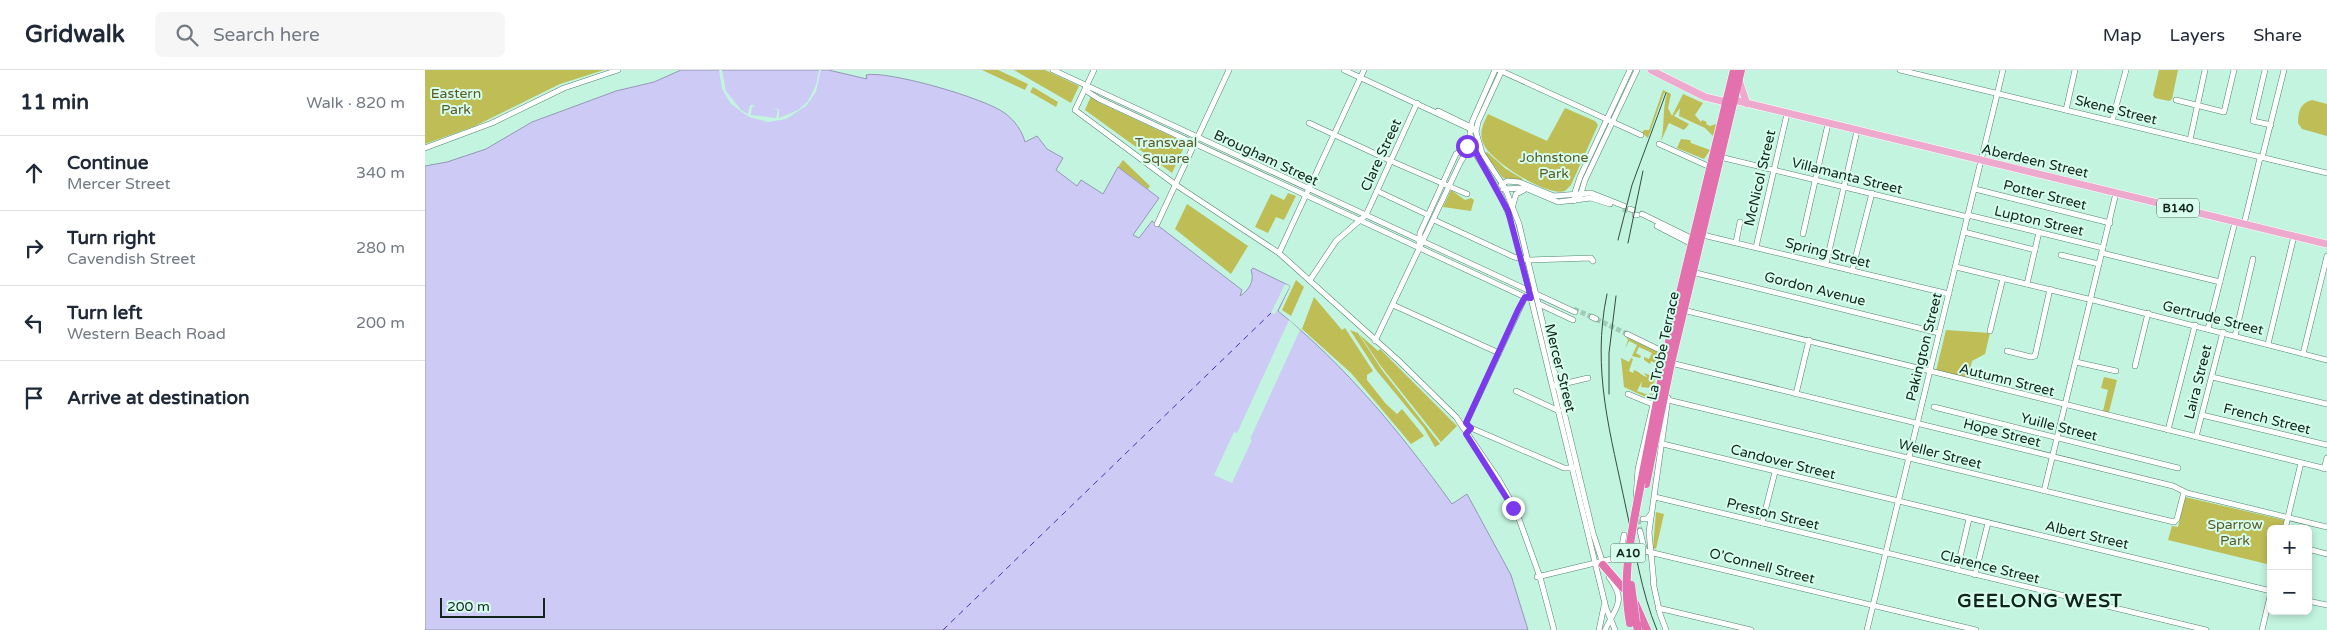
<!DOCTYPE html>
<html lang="en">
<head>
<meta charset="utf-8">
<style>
  body { margin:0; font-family:"Varela Round",sans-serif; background:#f6f6f7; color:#1f2937 }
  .controls { position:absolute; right:15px; bottom:15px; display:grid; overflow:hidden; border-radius:8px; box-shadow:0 2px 8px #0003 }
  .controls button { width:45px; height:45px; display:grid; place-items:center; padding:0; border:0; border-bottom:1px solid #e0e1e3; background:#fff; color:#1f2937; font:25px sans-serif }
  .scale { position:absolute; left:15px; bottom:12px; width:105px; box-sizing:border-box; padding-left:5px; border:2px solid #11251d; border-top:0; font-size:14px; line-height:18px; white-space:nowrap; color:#11251d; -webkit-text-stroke:4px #d7feee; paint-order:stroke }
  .stop { position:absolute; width:15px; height:15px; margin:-11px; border:4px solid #7c3aed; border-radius:50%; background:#fff }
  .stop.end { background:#7c3aed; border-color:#fff; box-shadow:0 1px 5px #0008 }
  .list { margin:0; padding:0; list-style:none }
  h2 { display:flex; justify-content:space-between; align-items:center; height:65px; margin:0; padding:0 20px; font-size:21px }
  h2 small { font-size:16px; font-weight:400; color:#747a83 }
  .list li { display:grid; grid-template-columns:32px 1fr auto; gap:15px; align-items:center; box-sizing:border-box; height:75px; padding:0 20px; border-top:1px solid #e0e1e3 }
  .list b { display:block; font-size:19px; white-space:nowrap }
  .list p { margin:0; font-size:16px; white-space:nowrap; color:#747a83 }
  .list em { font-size:16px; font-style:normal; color:#747a83 }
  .icon { flex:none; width:28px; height:28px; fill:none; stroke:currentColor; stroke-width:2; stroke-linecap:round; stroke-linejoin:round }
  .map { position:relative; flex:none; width:1902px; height:560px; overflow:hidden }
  header { display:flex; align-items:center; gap:30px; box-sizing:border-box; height:70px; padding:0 25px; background:#fff; border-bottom:1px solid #e0e1e3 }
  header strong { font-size:24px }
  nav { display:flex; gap:28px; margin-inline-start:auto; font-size:18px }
  .search { width:350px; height:45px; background:#f6f6f7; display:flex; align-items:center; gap:12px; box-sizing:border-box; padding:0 18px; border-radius:8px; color:#747a83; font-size:19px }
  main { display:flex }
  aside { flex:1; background:#fff }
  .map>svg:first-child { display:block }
  .green { fill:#bfbe56 }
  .water { fill:#cdcaf6; stroke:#9598b5 }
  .pier { fill:#c2f4df }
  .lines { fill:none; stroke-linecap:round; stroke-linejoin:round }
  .ferry { stroke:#4e2da6; stroke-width:1; stroke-dasharray:6 5; stroke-linecap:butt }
  .minor-tunnel { stroke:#9fcbb8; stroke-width:5; stroke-dasharray:5 2.5; stroke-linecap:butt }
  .minor-casing { stroke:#548371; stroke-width:6 }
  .major-casing { stroke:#fff; stroke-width:8 }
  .highway-casing { stroke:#fff; stroke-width:9 }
  .minor { stroke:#fff; stroke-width:5 }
  .major { stroke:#eeaace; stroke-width:7 }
  .highway { stroke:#e271ae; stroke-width:8 }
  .rail { stroke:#334d43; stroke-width:1 }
  .highway-bridge-casing { stroke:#fff; stroke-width:9; stroke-linecap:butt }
  .highway-bridge { stroke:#e271ae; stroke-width:8 }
  .route { stroke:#7c3aed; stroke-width:6 }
  .labels { text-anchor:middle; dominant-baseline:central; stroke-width:4; stroke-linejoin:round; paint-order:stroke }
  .shield { fill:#d7feee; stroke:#4c665c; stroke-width:1 }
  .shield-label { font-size:12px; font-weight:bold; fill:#11251d }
  .park-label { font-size:14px; fill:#5a5a26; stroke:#d7feee }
  .street-label { font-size:14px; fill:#11251d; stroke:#d7feee }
  .district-label { font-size:19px; font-weight:bold; letter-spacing:1px; fill:#11251d; stroke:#d7feee }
</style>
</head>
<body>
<header>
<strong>Gridwalk</strong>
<div class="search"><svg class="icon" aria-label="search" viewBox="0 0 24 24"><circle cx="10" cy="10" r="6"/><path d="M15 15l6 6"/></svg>Search here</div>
<nav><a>Map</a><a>Layers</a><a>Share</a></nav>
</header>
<main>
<aside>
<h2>11 min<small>Walk · 820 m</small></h2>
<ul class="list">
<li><svg class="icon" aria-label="ahead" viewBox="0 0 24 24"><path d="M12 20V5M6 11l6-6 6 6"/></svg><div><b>Continue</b><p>Mercer Street</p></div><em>340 m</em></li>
<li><svg class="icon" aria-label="right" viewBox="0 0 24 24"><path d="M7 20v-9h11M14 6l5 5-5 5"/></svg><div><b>Turn right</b><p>Cavendish Street</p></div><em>280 m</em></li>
<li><svg class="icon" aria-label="left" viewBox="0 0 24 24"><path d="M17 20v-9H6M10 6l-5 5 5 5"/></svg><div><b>Turn left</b><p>Western Beach Road</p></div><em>200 m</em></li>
<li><svg class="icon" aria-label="arrive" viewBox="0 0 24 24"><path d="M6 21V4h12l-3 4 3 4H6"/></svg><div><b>Arrive at destination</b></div></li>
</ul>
</aside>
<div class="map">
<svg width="1902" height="560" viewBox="0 0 1902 560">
  <rect width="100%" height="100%" fill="#c2f4df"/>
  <g class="green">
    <polygon points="0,0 179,0 135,14 50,56 0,74"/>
    <polygon points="557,0 573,0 603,14 600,20"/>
    <polygon points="589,0 620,0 654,16 646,33"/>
    <polygon points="1734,0 1753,0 1747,29 1744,31 1730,28 1728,25"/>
    <polygon points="608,17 633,32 631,37 605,22"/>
    <path d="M1238,20L1246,24L1243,38L1247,46L1258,24L1278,33L1270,45L1276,52L1277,50L1282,52L1281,54L1285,56L1291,54L1288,66L1280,58L1254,46L1255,38L1249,46L1264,54L1259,60L1244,53L1236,71C1240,55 1237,40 1242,24L1239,23L1223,68L1217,63L1219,60H1224Z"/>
    <polygon points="666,26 674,30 673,32 761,73 747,103 660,40"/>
    <path d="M1887,30L1902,34V66L1877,59L1873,53C1873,42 1875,33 1887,30Z"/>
    <path d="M1140,38L1170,51L1173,55L1146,115L1140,121C1122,127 1065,91 1058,73C1054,62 1058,54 1063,44L1122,71Z"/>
    <polygon points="1256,69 1265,70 1266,73 1285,80 1279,89 1252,78"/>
    <polygon points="1062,82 1081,99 1098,109 1094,111 1078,108 1060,83"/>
    <polygon points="698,90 725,116 723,119 693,97"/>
    <polygon points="1026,120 1040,130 1046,128 1049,130 1046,141 1018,137"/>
    <polygon points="863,123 871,126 859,150 851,147 843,163 830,157 846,124 859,130"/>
    <polygon points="762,134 823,176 806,204 750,159"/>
    <polygon points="871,210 879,217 866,246 857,240"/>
    <polygon points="889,227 917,260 920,258 948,301 942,305 942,310 961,334 972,344 977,339 999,366 986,374 926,303 877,259"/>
    <polygon points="925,260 933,263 957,300 1015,374 1010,377 999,358 951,300"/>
    <polygon points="1521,260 1565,263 1560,284 1547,291 1543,309 1511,301"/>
    <polygon points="935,265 953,281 955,279 1032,356 1016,372 955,295"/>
    <polygon points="1201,267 1235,283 1233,298 1232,294 1226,291 1225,294 1219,290 1219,287 1224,289 1227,283 1214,277 1211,283 1216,286 1215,288 1207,286 1212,275 1204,271 1200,279 1203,270"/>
    <path d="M1196,288L1204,292L1206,288L1208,289L1204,301L1208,303L1209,300C1215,302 1217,306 1222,307L1219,303L1227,306L1225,308L1230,309L1227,321H1225V318L1216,317L1217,311L1212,321L1224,325L1227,322L1225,329L1199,317Z"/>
    <polygon points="1679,307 1692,310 1684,342 1678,341 1683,320 1676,318"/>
    <polygon points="1760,427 1859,450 1858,459 1846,459 1846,495 1743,470 1747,456 1753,457"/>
    <polygon points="1231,442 1239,444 1231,479 1228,478"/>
  </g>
  <path class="water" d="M256,0H403L442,9L441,5C461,0 561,28 581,44C590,51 597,61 600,72L612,66L622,79L638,88L631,100L652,116L656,110L678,124L693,97L734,128L708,165L714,168L727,151L817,220L815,226C824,220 830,211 826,200L828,198L865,216L853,241C921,296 976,363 1027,434L1042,424L1086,505L1103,560H0V96L22,92L61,79L107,52L191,21L229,12Z"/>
  <g class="pier">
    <polygon points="294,0 297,0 301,21 316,40 323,44 325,35 332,36 327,37 326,45 351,48 353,40 346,38 354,39 354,48 373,40 383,31 391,15 394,0 396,0 391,22 381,36 361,49 343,52 324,47 306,34 297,19"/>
    <polygon points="860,214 865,216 850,244 846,243"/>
    <polygon points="864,250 875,260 825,369 827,370 807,413 789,405 809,362 812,363"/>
  </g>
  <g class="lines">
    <polyline class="ferry" points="518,560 846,243"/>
    <g class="minor-tunnel">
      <polyline points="1198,139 1205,142"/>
      <polyline points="1149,239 1167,247"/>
      <polyline points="1171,249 1202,264"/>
      <polyline points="1212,442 1215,461"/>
    </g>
    <g class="minor-casing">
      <g id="minor">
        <polyline points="628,0 1150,242"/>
        <polyline points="669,0 650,40 751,115 854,183 974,291 1031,347 1074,410 1090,438 1115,507 1129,560"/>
        <polyline points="919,0 1048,60"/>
        <polyline points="1070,0 1047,52 1045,64 1052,86 1075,124 1088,154 1181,538 1190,560"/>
        <polyline points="1074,0 1216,65"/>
        <polyline points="1077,0 1053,52 1051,62 1057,83 1080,118 1094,154 1168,463 1179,497"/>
        <polyline points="1475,0 1902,103"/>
        <polyline points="1840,0 1828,51 1846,55"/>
        <polyline points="661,17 663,22 674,29 1100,227 1107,228"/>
        <polyline points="1751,30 1799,42 1809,0"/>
        <polyline points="1641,40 1650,0"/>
        <polyline points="1013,41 1048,58"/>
        <polyline points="1687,51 1701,0"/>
        <polyline points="884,53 966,91"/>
        <polyline points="1765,70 1780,0"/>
        <polyline points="1234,74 1285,97"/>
        <polyline points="0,78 67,53 139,18 193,0"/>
        <polyline points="1295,87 1543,147"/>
        <polyline points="1837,88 1859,0"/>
        <polyline points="966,91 1042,124"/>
        <polyline points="1076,115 1082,111 1094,112 1129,126 1166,123 1199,136"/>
        <polyline points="1078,119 1100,118 1133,132 1166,128 1185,134"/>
        <polyline points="1550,119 1685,153"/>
        <polyline points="952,121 1003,145"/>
        <polyline points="1154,130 1160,110 1212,0"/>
        <polyline points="1149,131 1150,122 1155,107 1205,0"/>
        <polyline points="1088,135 1091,124 1099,120"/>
        <polyline points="1205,139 1208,140"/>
        <polyline points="1217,144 1268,169"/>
        <polyline points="1210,145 1212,145"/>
        <polyline points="1543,145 1678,178"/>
        <polyline points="1009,150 1089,187 1104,190 1166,188 1168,191"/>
        <polyline points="732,154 804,0"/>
        <polyline points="1819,154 1835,88"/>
        <polyline points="1232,156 1267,174"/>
        <polyline points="1277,162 1282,166 1524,224"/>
        <polyline points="1539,162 1610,180"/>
        <polyline points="1378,164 1403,54"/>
        <polyline points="1311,172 1315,152"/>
        <polyline points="994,173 995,163 1031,84 1039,79 1051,76"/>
        <polyline points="1331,177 1362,44"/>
        <polyline points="854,183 939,0"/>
        <polyline points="1677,183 1795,212"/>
        <polyline points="1636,185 1674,194"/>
        <polyline points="1401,194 1432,61"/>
        <polyline points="1531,197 1663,229"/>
        <polyline points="1427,201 1447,123"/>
        <polyline points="1267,202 1514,263"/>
        <polyline points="885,210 911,171 941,145 992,33"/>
        <polyline points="1602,214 1614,162"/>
        <polyline points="1666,227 1691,123"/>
        <polyline points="1668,230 1902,290"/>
        <polyline points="1114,234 1148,250"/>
        <polyline points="968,235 1074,283"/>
        <polyline points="1258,240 1902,399"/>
        <polyline points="1167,247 1171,249"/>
        <polyline points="1783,259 1810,152"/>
        <polyline points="1565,261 1578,208"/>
        <polyline points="1202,264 1241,283 1240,287"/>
        <polyline points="1810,266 1828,189"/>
        <polyline points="950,271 1036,91 1040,85 1051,79"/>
        <polyline points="1843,274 1869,166"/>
        <polyline points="1582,281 1606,287 1610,286 1625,219"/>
        <polyline points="1878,284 1902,186"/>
        <polyline points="1651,292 1691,301"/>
        <polyline points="1246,293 1748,416 1762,423 1902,457"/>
        <polyline points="1710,296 1723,243"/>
        <polyline points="1787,307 1902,334"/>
        <polyline points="1129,316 1163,308"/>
        <polyline points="1091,321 1134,341"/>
        <polyline points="1203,324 1227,334"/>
        <polyline points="1371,324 1384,270"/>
        <polyline points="1243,330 1749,452 1752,449 1759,422"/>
        <polyline points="1509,337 1753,398"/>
        <polyline points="1777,345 1902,375"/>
        <polyline points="1041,353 1100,227"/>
        <polyline points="1046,358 1139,398 1149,398"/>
        <polyline points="1743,360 1770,255"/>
        <polyline points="1771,367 1798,262"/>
        <polyline points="1238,374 1846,521"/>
        <polyline points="1899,399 1902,388"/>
        <polyline points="1619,421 1665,232"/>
        <polyline points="1230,427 1781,560"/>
        <polyline points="1211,428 1213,399 1230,326"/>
        <polyline points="1218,449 1222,449 1226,444"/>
        <polyline points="1337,453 1350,402"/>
        <polyline points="1860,459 1876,393"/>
        <polyline points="1215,461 1220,482"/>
        <polyline points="1883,479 1902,484"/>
        <polyline points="1220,481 1551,560"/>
        <polyline points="1532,500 1544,449"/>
        <polyline points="1550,505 1563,453"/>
        <polyline points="1112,507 1195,487 1199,465"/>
        <polyline points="1228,512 1235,544 1241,560"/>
        <polyline points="1229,514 1224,462 1243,328"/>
        <polyline points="1883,531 1902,535"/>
        <polyline points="1233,538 1326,560"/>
        <polyline points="1174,560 1179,536"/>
        <path d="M1180,560C1191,536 1202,532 1184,507"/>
        <polyline points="1442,560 1578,0"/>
        <polyline points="1837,560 1846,522"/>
      </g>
    </g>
    <g class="major-casing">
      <g id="major">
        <polyline points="1226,0 1280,27 1301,32"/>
        <polyline points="1314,10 1322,34"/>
        <polyline points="1309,30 1902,174"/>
      </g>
    </g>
    <g class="highway-casing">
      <g id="highway">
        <polyline points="1216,413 1247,256 1309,0"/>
        <polyline points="1221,414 1246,293 1316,0"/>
        <polyline points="1178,495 1198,518"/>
        <polyline points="1210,533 1222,560"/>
        <polyline points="1211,552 1213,560"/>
      </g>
    </g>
    <use href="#minor" class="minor"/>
    <use href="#major" class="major"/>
    <use href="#highway" class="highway"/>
    <g class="rail">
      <polyline points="1193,170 1207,115 1241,23"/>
      <polyline points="1203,173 1218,101"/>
      <path d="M1182,224C1166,300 1186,365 1201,438C1210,478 1216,522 1232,560"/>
      <polyline points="1184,324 1184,283 1191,226"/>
    </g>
    <g class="highway-bridge-casing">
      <g id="highway-bridge">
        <polyline points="1206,515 1211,552"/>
        <path d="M1205,553C1196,505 1207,461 1216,413"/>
      </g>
    </g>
    <use href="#highway-bridge" class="highway-bridge"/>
  </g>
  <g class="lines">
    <polyline class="route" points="1042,76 1039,79 1048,77 1083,141 1106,228 1100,227 1093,240 1041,353 1046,358 1041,364 1088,438"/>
  </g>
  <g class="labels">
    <g class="shield">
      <rect x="1732" y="128.5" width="42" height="19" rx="4"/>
      <rect x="1185.5" y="473.5" width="35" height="19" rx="4"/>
    </g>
    <g class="shield-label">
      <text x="1753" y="138">B140</text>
      <text x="1203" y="483">A10</text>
    </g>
    <g class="park-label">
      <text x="31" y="23">Eastern<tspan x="31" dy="16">Park</tspan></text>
      <text x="741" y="72">Transvaal<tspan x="741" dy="16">Square</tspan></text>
      <text x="1129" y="87">Johnstone<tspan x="1129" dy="16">Park</tspan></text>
      <text x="1810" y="454">Sparrow<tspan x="1810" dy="16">Park</tspan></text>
    </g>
    <g class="street-label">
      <text transform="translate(1691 40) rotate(14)">Skene Street</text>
      <text transform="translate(956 85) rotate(-65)">Clare Street</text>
      <text transform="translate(841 88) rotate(25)">Brougham Street</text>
      <text transform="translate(1610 91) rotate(13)">Aberdeen Street</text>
      <text transform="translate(1422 106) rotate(14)">Villamanta Street</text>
      <text transform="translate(1335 108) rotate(-77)">McNicol Street</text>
      <text transform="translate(1620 125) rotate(14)">Potter Street</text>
      <text transform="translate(1614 151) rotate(13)">Lupton Street</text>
      <text transform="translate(1403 183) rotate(14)">Spring Street</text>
      <text transform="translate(1390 219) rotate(14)">Gordon Avenue</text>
      <text transform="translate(1788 248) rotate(14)">Gertrude Street</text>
      <text transform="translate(1238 276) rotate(-78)">La Trobe Terrace</text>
      <text transform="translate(1499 277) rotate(-76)">Pakington Street</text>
      <text transform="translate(1135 298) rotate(76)">Mercer Street</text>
      <text transform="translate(1582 310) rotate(14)">Autumn Street</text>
      <text transform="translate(1773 312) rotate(-76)">Laira Street</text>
      <text transform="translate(1842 349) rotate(14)">French Street</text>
      <text transform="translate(1634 357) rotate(14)">Yuille Street</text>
      <text transform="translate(1577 363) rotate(14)">Hope Street</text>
      <text transform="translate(1515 384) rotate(14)">Weller Street</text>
      <text transform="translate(1358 392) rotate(14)">Candover Street</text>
      <text transform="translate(1348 444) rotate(14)">Preston Street</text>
      <text transform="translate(1662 465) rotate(13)">Albert Street</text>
      <text transform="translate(1337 496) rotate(14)">O'Connell Street</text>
      <text transform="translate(1565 497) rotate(14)">Clarence Street</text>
    </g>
    <g class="district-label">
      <text x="1615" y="531">GEELONG WEST</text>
    </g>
  </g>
</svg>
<div class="controls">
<button>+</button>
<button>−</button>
</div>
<div class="scale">200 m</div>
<div class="stop" style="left:1042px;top:76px"></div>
<div class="stop end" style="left:1088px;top:438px"></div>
</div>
</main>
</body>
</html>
